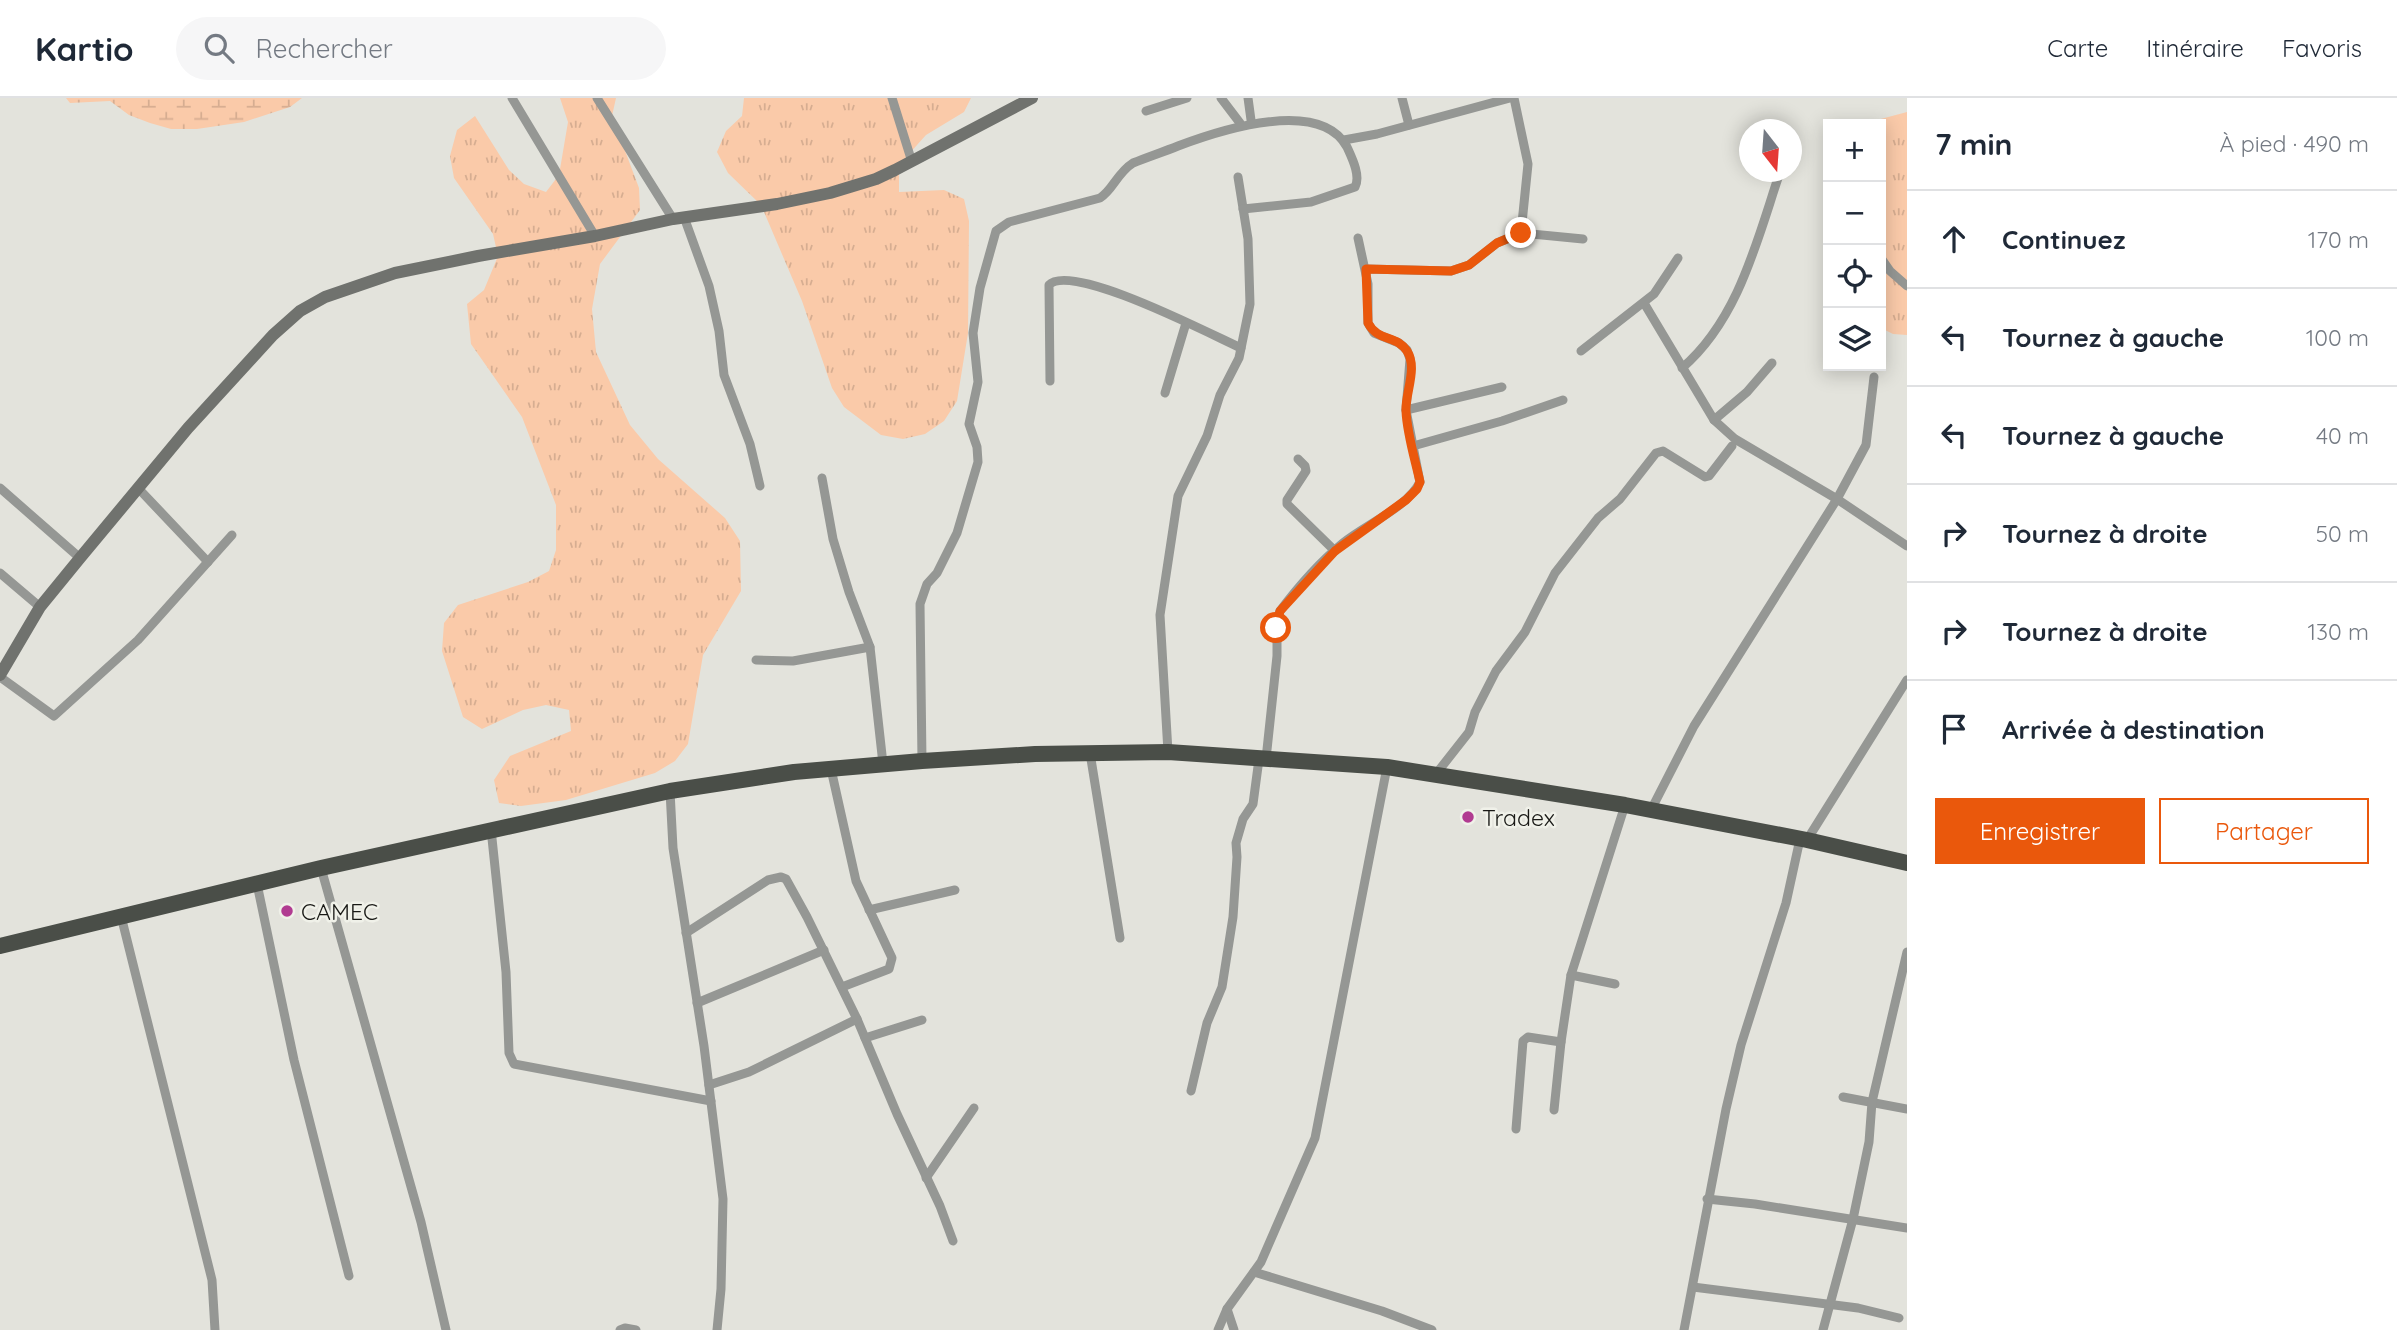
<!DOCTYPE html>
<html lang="fr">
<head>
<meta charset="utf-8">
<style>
  body { margin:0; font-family:Quicksand,sans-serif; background:#f6f6f7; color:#1f2937 }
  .controls { position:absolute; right:21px; top:21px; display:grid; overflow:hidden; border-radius:0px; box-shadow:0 4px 18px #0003 }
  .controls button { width:63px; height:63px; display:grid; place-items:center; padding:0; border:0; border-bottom:2px solid #e0e1e3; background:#fff; color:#1f2937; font:35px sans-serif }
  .compass { position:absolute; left:1739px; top:21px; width:63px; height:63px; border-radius:50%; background:#fff; box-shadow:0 4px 18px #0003; rotate:163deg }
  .stop { position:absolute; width:21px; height:21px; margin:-16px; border:5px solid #ea580c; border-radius:50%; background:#fff }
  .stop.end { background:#ea580c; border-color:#fff; box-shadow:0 2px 7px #0008 }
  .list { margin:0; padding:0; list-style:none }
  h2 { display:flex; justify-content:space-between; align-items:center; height:91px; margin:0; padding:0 28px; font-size:30px }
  h2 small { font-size:23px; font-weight:400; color:#747a83 }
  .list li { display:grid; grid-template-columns:46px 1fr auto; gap:21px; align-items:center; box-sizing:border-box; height:98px; padding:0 28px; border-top:2px solid #e0e1e3 }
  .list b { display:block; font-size:26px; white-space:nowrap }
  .list em { font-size:23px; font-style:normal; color:#747a83 }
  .actions { display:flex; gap:14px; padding:21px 28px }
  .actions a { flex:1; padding:16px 0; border:2px solid #ea580c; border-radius:0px; text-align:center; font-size:24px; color:#ea580c }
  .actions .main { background:#ea580c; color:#fff }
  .icon { flex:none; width:38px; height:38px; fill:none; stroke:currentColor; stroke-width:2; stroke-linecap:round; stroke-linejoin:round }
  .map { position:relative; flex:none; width:1907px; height:1232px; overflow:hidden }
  header { display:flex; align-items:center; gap:42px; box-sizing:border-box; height:98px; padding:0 35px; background:#fff; border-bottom:2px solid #e0e1e3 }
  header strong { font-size:33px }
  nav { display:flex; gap:38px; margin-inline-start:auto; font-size:24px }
  .search { width:490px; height:63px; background:#f6f6f7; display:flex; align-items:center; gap:18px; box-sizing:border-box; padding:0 24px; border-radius:38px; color:#747a83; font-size:26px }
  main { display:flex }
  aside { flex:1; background:#fff }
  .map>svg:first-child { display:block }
  .grass { fill:url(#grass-tufts) }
  .wetland { fill:url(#wetland-marsh) }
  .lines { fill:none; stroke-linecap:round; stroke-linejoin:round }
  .minor { stroke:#959794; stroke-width:9 }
  .secondary { stroke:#70726e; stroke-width:12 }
  .trunk { stroke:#4a4e48; stroke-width:16 }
  .route { stroke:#ea580c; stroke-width:9 }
  .poi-dot { fill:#b13b91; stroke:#f0f1e9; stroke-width:2.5 }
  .labels { text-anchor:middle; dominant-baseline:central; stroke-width:5; stroke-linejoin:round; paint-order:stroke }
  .poi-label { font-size:23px; fill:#191916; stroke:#f0f1e9; text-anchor:start }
</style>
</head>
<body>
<header>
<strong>Kartio</strong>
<div class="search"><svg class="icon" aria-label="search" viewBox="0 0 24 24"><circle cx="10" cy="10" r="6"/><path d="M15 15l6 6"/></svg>Rechercher</div>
<nav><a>Carte</a><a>Itinéraire</a><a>Favoris</a></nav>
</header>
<main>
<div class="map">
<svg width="1907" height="1232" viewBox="0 0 1907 1232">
  <defs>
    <pattern id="grass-tufts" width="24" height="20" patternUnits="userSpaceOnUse" patternTransform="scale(1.75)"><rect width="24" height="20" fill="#facaa9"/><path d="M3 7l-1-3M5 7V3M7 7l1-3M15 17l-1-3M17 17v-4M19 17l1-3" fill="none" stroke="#d6ad91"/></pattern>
    <pattern id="wetland-marsh" width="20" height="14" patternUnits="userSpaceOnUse" patternTransform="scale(1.75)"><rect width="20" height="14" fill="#facaa9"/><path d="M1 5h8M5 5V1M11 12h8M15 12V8" fill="none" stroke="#d6ad91"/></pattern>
  </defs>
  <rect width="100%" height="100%" fill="#e3e3dc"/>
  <g class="grass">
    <polygon points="560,0 616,0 612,18 639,90 640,112 600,166 592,211 596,254 630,327 658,361 725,420 740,443 741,493 703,557 688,646 675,663 655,675 566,702 521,708 499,705 494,682 510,658 571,633 569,612 546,607 523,612 482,631 463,619 442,553 444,525 458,507 528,484 549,473 556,452 556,407 522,319 471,246 467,206 484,192 498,158 493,136 454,80 450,58 457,32 475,18 509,72 524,86 546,94 559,77 568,24"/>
    <polygon points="744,0 971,0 964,14 926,37 899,67 899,94 944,92 964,101 969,123 968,235 957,303 944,323 925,336 903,341 881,337 844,309 832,290 802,203 761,107 728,75 717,54 726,33 742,18"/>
    <polygon points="1907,14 1907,237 1893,236 1881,230 1881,26 1862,26"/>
  </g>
  <polygon class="wetland" points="66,0 302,0 290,9 244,24 197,31 171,31 150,25 129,17 110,3 70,5"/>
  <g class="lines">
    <g class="minor">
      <polyline points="512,0 595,138"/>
      <polyline points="597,0 673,121"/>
      <polyline points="892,0 912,64"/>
      <polyline points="1221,0 1240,25"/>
      <polyline points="1248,0 1251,22"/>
      <polyline points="1402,0 1409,27"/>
      <polyline points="1514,0 1528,66 1521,135"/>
      <polyline points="1146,13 1187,0"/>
      <polyline points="1344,42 1377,36 1510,0"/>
      <polyline points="684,119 709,188 719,233 724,277 750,346 760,388"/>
      <polyline points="1881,160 1890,173 1907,188"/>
      <polyline points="1366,171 1451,173 1469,167 1497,145 1521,135 1583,141"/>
      <polyline points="1644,205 1714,322 1735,341 1837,401 1907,448"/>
      <polyline points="1581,253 1654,196 1678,160"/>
      <path d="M1682,270C1739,221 1757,142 1780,74"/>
      <path d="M1050,283L1049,187C1070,163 1212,237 1241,250"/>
      <polyline points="1165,295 1186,225"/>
      <polyline points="1406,312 1502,289"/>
      <polyline points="1714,322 1747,294 1772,265"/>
      <polyline points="1413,348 1502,323 1563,302"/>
      <polyline points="1298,361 1305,368 1306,373 1287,402 1287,406 1335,453"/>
      <polyline points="822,380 833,441 849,494 870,549 883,666"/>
      <polyline points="0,390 80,460"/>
      <polyline points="138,390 208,464"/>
      <polyline points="0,475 40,509"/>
      <polyline points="756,562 793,563 870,549"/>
      <polyline points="0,579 54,618 138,542 232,437"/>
      <polyline points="1168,654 1160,517 1178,398 1207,338 1220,297 1239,260 1250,206 1248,141 1238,79"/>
      <polyline points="1090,655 1120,840"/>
      <path d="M1266,661L1277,558V522L1280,513C1298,489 1320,464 1343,445C1365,427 1408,409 1420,384L1406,312L1410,261L1407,252L1399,245L1374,235L1368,225V186L1358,140"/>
      <path d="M922,663L920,506L927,486L937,475L957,435L978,364L977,349L969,326L978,284L973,235L980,190L996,133L1009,124L1100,100C1113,92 1117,75 1133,65C1148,59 1163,54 1178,48C1223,31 1320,0 1347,49C1352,60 1361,78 1355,89L1311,104L1243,111"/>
      <polyline points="831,671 856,783 892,860 889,871 842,889"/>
      <polyline points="1436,676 1469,634 1475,614 1496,573 1525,534 1555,475 1598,420 1620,401 1656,355 1663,353 1705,379 1709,378 1732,348"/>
      <polyline points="670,693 673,750 704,948 723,1101 721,1191 717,1232"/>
      <polyline points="1651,712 1694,628 1837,401 1866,347 1874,279"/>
      <polyline points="491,731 506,874 509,955 514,966 711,1003"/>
      <polyline points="1807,742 1907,582"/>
      <polyline points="321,770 421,1124 446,1232"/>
      <polyline points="257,786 294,962 349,1178"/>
      <polyline points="869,812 955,792"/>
      <polyline points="121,818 212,1182 215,1232"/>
      <polyline points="686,835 768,782 781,779 786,781 807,819 857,921 897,1016 940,1108 953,1143"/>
      <polyline points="1571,877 1615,886"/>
      <polyline points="697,905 824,852"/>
      <polyline points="865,940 922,922"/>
      <polyline points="709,987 749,974 857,921"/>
      <polyline points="1191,993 1207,925 1222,889 1233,819 1237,759 1236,745 1243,721 1253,706 1259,661"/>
      <polyline points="1843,999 1907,1011"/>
      <polyline points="1554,1012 1561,944 1571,877 1625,707"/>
      <polyline points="1516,1031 1523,943 1528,939 1561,944"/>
      <polyline points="926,1080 974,1010"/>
      <polyline points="1707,1101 1755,1106 1907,1130"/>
      <polyline points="1254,1174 1382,1213 1432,1232"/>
      <polyline points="1693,1189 1858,1210 1899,1220"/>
      <polyline points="1227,1211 1234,1232"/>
      <polyline points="620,1232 625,1230 636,1232"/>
      <polyline points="1218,1232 1227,1211 1261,1164 1315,1040 1387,669"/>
      <polyline points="1684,1232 1726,1011 1741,947 1786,805 1800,741"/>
      <polyline points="1823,1232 1853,1121 1869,1044 1872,1004 1907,854"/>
    </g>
    <polyline class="secondary" points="0,577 40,509 80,460 188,330 273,237 300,213 325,199 395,175 478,158 595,138 673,121 777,106 830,95 876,81 895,72 1032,0"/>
    <polyline class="trunk" points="0,848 321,770 670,693 794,674 922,663 1035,656 1168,654 1387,669 1625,707 1807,742 1907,765"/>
  </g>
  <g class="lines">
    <path class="route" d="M1276,530L1280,513L1335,453L1406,402L1417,391L1420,384C1415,361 1407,336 1406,313C1405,295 1418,270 1407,253C1397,237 1378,244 1368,225L1366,171L1451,173L1469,167L1497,145L1521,135"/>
  </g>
  <g class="poi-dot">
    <circle cx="1468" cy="719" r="7"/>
    <circle cx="287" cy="813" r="7"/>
  </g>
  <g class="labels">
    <g class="poi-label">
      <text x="1482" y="719">Tradex</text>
      <text x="301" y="813">CAMEC</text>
    </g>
  </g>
</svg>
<div class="controls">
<button>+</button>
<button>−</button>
<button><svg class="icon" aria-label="locate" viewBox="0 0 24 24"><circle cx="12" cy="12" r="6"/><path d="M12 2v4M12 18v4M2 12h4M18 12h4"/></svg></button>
<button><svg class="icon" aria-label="layers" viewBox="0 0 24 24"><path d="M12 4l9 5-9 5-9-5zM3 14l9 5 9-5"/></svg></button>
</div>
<svg class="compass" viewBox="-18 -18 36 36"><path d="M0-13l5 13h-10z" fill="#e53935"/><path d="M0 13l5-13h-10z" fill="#747a83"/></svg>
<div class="stop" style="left:1276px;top:530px"></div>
<div class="stop end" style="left:1521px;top:135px"></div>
</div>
<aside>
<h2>7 min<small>À pied · 490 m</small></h2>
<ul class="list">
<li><svg class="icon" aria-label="ahead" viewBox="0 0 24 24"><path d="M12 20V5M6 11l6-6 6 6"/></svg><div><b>Continuez</b></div><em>170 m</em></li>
<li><svg class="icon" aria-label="left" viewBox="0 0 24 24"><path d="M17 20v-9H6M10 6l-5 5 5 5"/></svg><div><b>Tournez à gauche</b></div><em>100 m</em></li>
<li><svg class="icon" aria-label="left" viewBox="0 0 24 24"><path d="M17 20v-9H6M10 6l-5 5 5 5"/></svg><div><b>Tournez à gauche</b></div><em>40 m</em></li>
<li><svg class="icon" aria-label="right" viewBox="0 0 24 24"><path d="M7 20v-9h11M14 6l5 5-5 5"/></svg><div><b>Tournez à droite</b></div><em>50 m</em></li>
<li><svg class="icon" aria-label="right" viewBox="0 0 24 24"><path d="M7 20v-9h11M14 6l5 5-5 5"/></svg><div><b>Tournez à droite</b></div><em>130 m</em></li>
<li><svg class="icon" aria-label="arrive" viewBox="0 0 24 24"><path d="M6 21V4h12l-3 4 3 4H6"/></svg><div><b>Arrivée à destination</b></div></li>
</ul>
<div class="actions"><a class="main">Enregistrer</a><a>Partager</a></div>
</aside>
</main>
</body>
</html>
